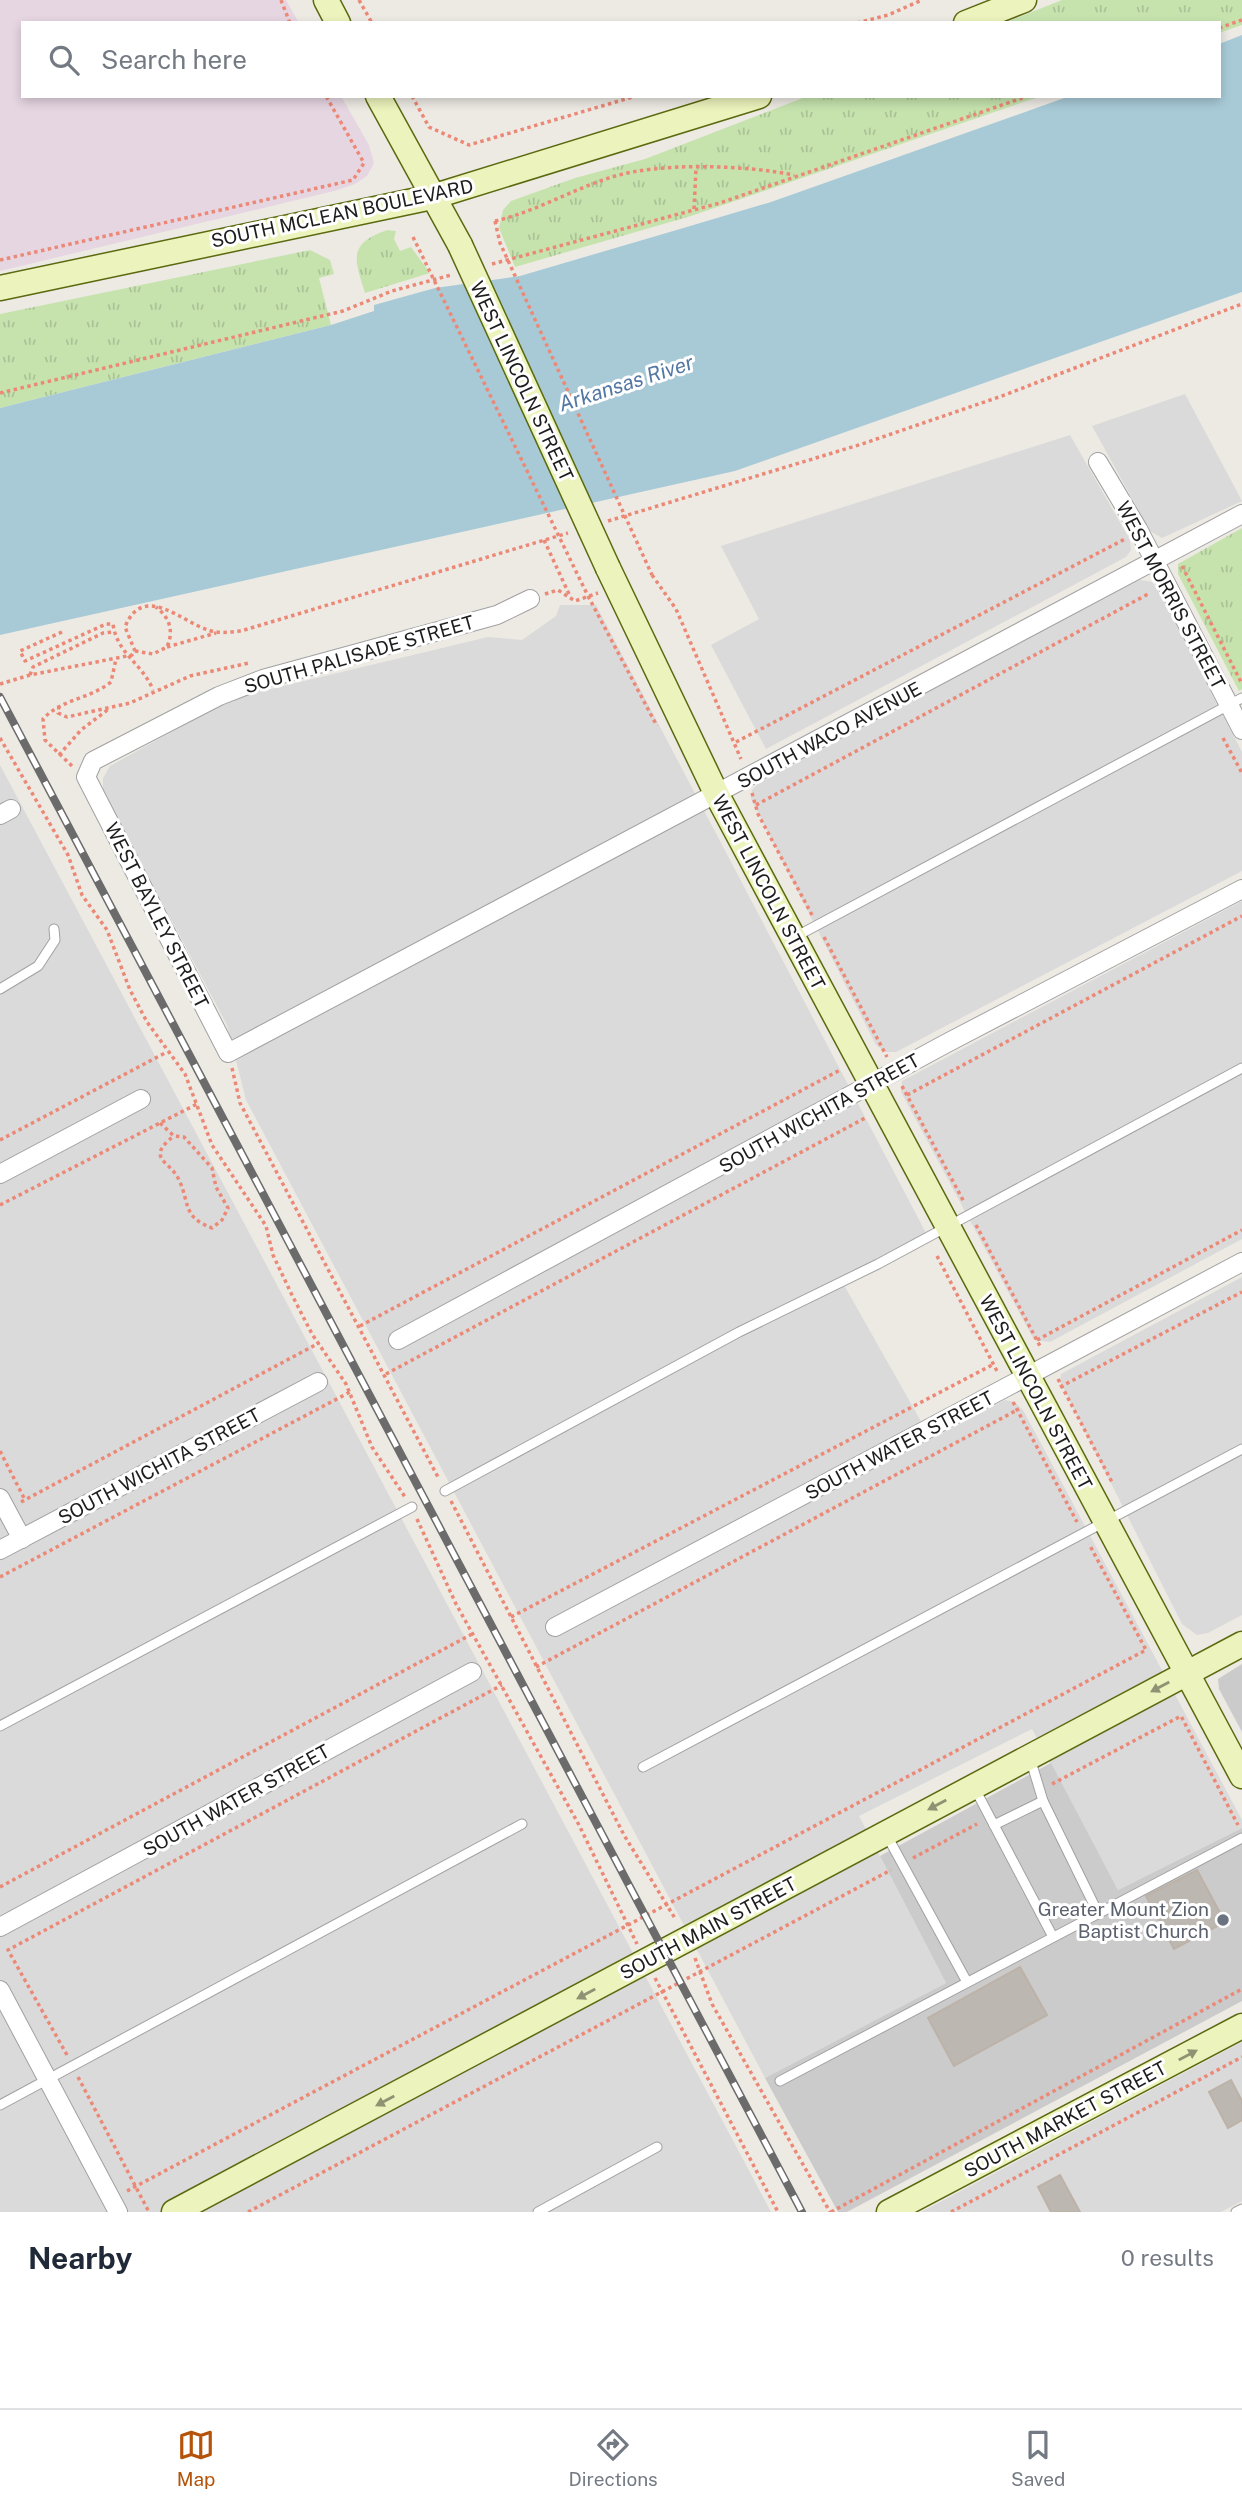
<!DOCTYPE html>
<html lang="en">
<head>
<meta charset="utf-8">
<style>
  body { margin:0; font-family:"Public Sans",sans-serif; background:#f2f2f3; color:#1f2937 }
  .list { margin:0; padding:0; list-style:none }
  h2 { display:flex; justify-content:space-between; align-items:center; height:91px; margin:0; padding:0 28px; font-size:30px }
  h2 small { font-size:23px; font-weight:400; color:#747a83 }
  .icon { flex:none; width:38px; height:38px; fill:none; stroke:currentColor; stroke-width:2; stroke-linecap:round; stroke-linejoin:round }
  .map { position:relative; flex:none; width:1242px; height:2212px; overflow:hidden }
  .search { position:absolute; background:#fff; box-shadow:0 4px 10px #0003; left:21px; right:21px; top:21px; height:77px; display:flex; align-items:center; gap:18px; box-sizing:border-box; padding:0 24px; border-radius:0px; color:#747a83; font-size:26px }
  .sheet { height:196px; background:#fff }
  nav { display:flex; justify-content:space-around; align-items:center; box-sizing:border-box; height:98px; border-top:2px solid #e0e1e3; background:#fff; font-size:19px; color:#747a83 }
  nav a { display:grid; justify-items:center; gap:4px }
  nav .on { color:#b45309 }
  .map>svg:first-child { display:block }
  .residential { fill:#dbdada }
  .industrial { fill:#e6d6e2 }
  .religious { fill:#cbcbcb }
  .grass { fill:url(#grass-tufts) }
  .water { fill:#a8cad7 }
  .building { fill:#bdb7b1; stroke:#bdb2a8; stroke-width:2 }
  .lines { fill:none; stroke-linecap:round; stroke-linejoin:round }
  .lane-casing { stroke:#a1a1a1; stroke-width:11 }
  .street-casing { stroke:#a1a1a1; stroke-width:20 }
  .secondary-casing { stroke:#5b690f; stroke-width:27 }
  .path { stroke:#ec8876; stroke-width:3.5; stroke-dasharray:3.5 3.5; stroke-linecap:butt }
  .lane { stroke:#fff; stroke-width:9 }
  .street { stroke:#fff; stroke-width:18 }
  .secondary { stroke:#edf3bc; stroke-width:24 }
  .rail-casing { stroke:#6b6b6b; stroke-width:8 }
  .rail { stroke:#fff; stroke-width:5; stroke-dasharray:16; stroke-linecap:butt }
  .secondary-bridge-casing { stroke:#5b690f; stroke-width:27; stroke-linecap:butt }
  .path-bridge { stroke:#ec8876; stroke-width:3.5; stroke-dasharray:3.5 3.5; stroke-linecap:butt }
  .secondary-bridge { stroke:#edf3bc; stroke-width:24 }
  .oneway { fill:#8f9374 }
  .worship-dot { fill:#6b7280; stroke:#fff; stroke-width:2.5 }
  .labels { text-anchor:middle; dominant-baseline:central; stroke-width:6; stroke-linejoin:round; paint-order:stroke }
  .street-label { font-size:19px; fill:#1d1d1d; stroke:#fff }
  .worship-label { font-size:19px; fill:#5b616d; stroke:#fff; text-anchor:end }
  .water-label { font-size:21px; font-style:italic; fill:#5377a3; stroke:#fff }
</style>
</head>
<body>
<div class="map">
<svg width="1242" height="2212" viewBox="0 0 1242 2212">
  <defs>
    <pattern id="grass-tufts" width="24" height="20" patternUnits="userSpaceOnUse" patternTransform="scale(1.75)"><rect width="24" height="20" fill="#c6e3ae"/><path d="M3 7l-1-3M5 7V3M7 7l1-3M15 17l-1-3M17 17v-4M19 17l1-3" fill="none" stroke="#aac295"/></pattern>
  </defs>
  <rect width="100%" height="100%" fill="#edeae4"/>
  <g class="residential">
    <polygon points="1185,394 1242,501 1162,538 1150,531 1092,426"/>
    <polygon points="1070,435 1130,540 1131,550 1126,557 766,749 711,645 759,619 721,546"/>
    <polygon points="1136,579 1152,582 1158,590 1242,752 1242,871 896,1052 885,1052 876,1045 751,799 752,790 759,783"/>
    <polygon points="560,605 596,605 926,1233 840,1278 931,1439 1005,1400 1015,1402 1023,1410 1242,1820 1242,1828 1118,1890 1032,1729 859,1816 946,1983 765,2078 246,1100 227,1025 103,790 103,778 110,766 222,704 254,693 488,637 522,640 556,616"/>
    <polygon points="0,765 771,2212 0,2212"/>
    <polygon points="1242,901 1242,1239 1050,1342 1034,1340 901,1092 902,1081"/>
    <polygon points="1242,1277 1242,1615 1208,1633 1197,1635 1182,1624 1060,1382 1061,1374"/>
    <polygon points="1242,2042 1242,2201 1221,2212 921,2212"/>
  </g>
  <polygon class="industrial" points="0,0 286,0 299,23 23,23 23,96 341,96 369,145 374,163 367,176 355,184 334,191 0,271"/>
  <g class="religious">
    <polygon points="1242,1664 1242,1732 1219,1689 1218,1679"/>
    <polygon points="1051,1763 1118,1890 1242,1828 1242,2001 847,2212 838,2212 765,2078 946,1983 880,1856"/>
  </g>
  <g class="grass">
    <polygon points="1062,0 1242,0 1242,25 1219,33 1219,23 1004,23"/>
    <polygon points="808,96 1041,96 691,216 515,267 499,228 503,210 511,201 575,178 645,159"/>
    <path d="M387,230L396,231L394,239L400,251L411,247L430,273L365,293C354,258 348,244 387,230Z"/>
    <polygon points="310,250 330,260 334,274 319,278 331,325 0,408 0,314"/>
    <polygon points="1242,528 1242,689 1239,691 1178,574 1178,564"/>
  </g>
  <polygon class="water" points="1242,35 1242,292 735,471 0,635 0,408 331,325 374,311 374,305 435,288 520,276 680,229 771,202 1070,96 1219,96 1219,44"/>
  <g class="building">
    <polygon points="1197,1870 1225,1922 1174,1949 1146,1896"/>
    <polygon points="1020,1967 1047,2015 954,2066 928,2018"/>
    <polygon points="1231,2080 1242,2101 1242,2120 1228,2128 1209,2092"/>
    <polygon points="1060,2175 1080,2212 1051,2212 1038,2187"/>
  </g>
  <g class="lines">
    <g class="lane-casing">
      <g id="lane">
        <polyline points="795,937 1242,698"/>
        <polyline points="0,989 38,966 55,940 54,929"/>
        <polyline points="445,1491 739,1332 878,1264 1242,1068"/>
        <polyline points="0,1726 412,1507"/>
        <polyline points="1030,1758 1043,1801 1098,1913"/>
        <polyline points="643,1767 1242,1449"/>
        <polyline points="974,1787 1053,1937"/>
        <polyline points="994,1825 1043,1801"/>
        <polyline points="886,1834 967,1982"/>
        <polyline points="780,2081 1242,1838"/>
        <polyline points="0,2105 522,1824"/>
        <polyline points="538,2212 657,2147"/>
        <polyline points="1236,2212 1242,2209"/>
      </g>
    </g>
    <g class="street-casing">
      <g id="street">
        <polyline points="1098,462 1138,529 1242,730"/>
        <polyline points="530,599 497,615 263,679 219,696 93,761 86,777 228,1053 1242,514"/>
        <polyline points="0,815 11,809"/>
        <polyline points="0,1174 141,1099"/>
        <polyline points="398,1340 947,1043 1242,889"/>
        <polyline points="0,1498 22,1539"/>
        <polyline points="0,1550 318,1382"/>
        <polyline points="555,1627 1242,1262"/>
        <polyline points="0,1927 472,1672"/>
        <polyline points="0,1990 118,2212"/>
      </g>
    </g>
    <g class="secondary-casing">
      <g id="secondary">
        <polyline points="326,0 338,23"/>
        <polyline points="966,23 1024,0"/>
        <polyline points="378,96 460,245"/>
        <polyline points="0,288 432,197 759,96"/>
        <polyline points="608,568 717,795 1242,1776"/>
        <polyline points="174,2212 1242,1644"/>
        <polyline points="889,2212 1242,2026"/>
      </g>
    </g>
    <g class="path">
      <polyline points="281,0 290,23"/>
      <polyline points="359,0 372,23"/>
      <polyline points="857,23 888,15 922,0"/>
      <polyline points="1219,28 1242,20"/>
      <polyline points="412,96 429,127 469,145 636,96"/>
      <polyline points="694,209 696,169"/>
      <path d="M495,221C535,212 573,189 612,177C659,162 745,165 794,175"/>
      <polyline points="0,260 353,180 364,163 326,96"/>
      <polyline points="492,264 720,203 1028,96"/>
      <polyline points="0,393 343,311 392,291 451,275"/>
      <polyline points="608,521 862,444 999,397 1242,304"/>
      <polyline points="544,540 569,594"/>
      <polyline points="1182,566 1242,684"/>
      <polyline points="652,575 676,609 741,759"/>
      <polyline points="545,594 558,590 575,601 598,593"/>
      <polyline points="588,596 657,726"/>
      <path d="M62,632L20,651L25,661L106,624H113C117,654 143,664 153,690"/>
      <polyline points="167,647 216,633"/>
      <path d="M135,651L153,654L167,647C174,631 170,618 156,607"/>
      <polyline points="30,675 33,667 103,633 114,632"/>
      <path d="M0,684L30,675L132,655L135,651L125,627C143,582 182,622 208,630C219,634 230,632 241,631L568,533"/>
      <polyline points="59,706 58,713 67,717 130,703 190,676 249,663"/>
      <polyline points="0,738 68,855 82,895 107,930 130,990 147,1022 185,1074 212,1145 266,1226 273,1255 291,1293 312,1334 346,1384 372,1447 405,1497"/>
      <polyline points="1223,738 1242,773"/>
      <polyline points="736,742 1125,539"/>
      <polyline points="59,755 81,730 110,708"/>
      <path d="M72,766L45,740L43,719C61,699 90,699 111,682L116,659"/>
      <polyline points="752,793 758,814 812,915"/>
      <polyline points="756,805 1150,593"/>
      <polyline points="824,937 887,1057"/>
      <polyline points="232,1068 240,1103 439,1479"/>
      <polyline points="902,1086 964,1202"/>
      <polyline points="907,1095 1242,916"/>
      <path d="M160,1123L174,1136L184,1137L212,1168L216,1187L228,1208L222,1220L212,1228C182,1217 190,1203 179,1180C171,1161 144,1159 174,1136"/>
      <polyline points="0,1140 167,1052"/>
      <polyline points="0,1205 197,1104"/>
      <polyline points="976,1225 1041,1348"/>
      <polyline points="937,1256 998,1373"/>
      <polyline points="360,1326 840,1070"/>
      <polyline points="1037,1340 1242,1230"/>
      <polyline points="386,1374 867,1117"/>
      <polyline points="1058,1379 1113,1484"/>
      <polyline points="1060,1387 1242,1292"/>
      <polyline points="1013,1402 1077,1522"/>
      <polyline points="0,1451 25,1500"/>
      <polyline points="451,1501 624,1835 676,1920"/>
      <polyline points="21,1502 319,1343"/>
      <polyline points="417,1519 456,1604 579,1825 637,1944"/>
      <polyline points="0,1577 350,1392"/>
      <polyline points="511,1617 994,1364"/>
      <polyline points="536,1667 1019,1409"/>
      <polyline points="1052,1784 1181,1716 1238,1825"/>
      <polyline points="913,1858 977,1824"/>
      <polyline points="0,1887 474,1633"/>
      <polyline points="695,1958 712,2004 830,2212"/>
      <polyline points="655,1978 778,2212"/>
      <polyline points="67,2055 8,1950 502,1685"/>
      <polyline points="78,2077 149,2212"/>
      <polyline points="127,2191 1146,1650 1089,1544"/>
      <polyline points="248,2212 891,1870"/>
      <polyline points="831,2212 1242,1989"/>
      <polyline points="951,2212 1242,2057"/>
    </g>
    <use href="#lane" class="lane"/>
    <use href="#street" class="street"/>
    <use href="#secondary" class="secondary"/>
    <g class="rail-casing">
      <polyline id="rail" points="0,697 802,2212"/>
    </g>
    <use href="#rail" class="rail"/>
    <g class="secondary-bridge-casing">
      <polyline id="secondary-bridge" points="460,245 608,568"/>
    </g>
    <g class="path-bridge">
      <polyline points="495,221 500,243 652,575"/>
      <polyline points="413,237 588,596"/>
    </g>
    <use href="#secondary-bridge" class="secondary-bridge"/>
  </g>
  <defs><path id="oneway-solid" d="M-6-.8H1V-3.2L6.5 0L1 3.2V.8H-6Z" transform="scale(1.75)"/></defs>
  <g class="oneway">
    <use href="#oneway-solid" transform="translate(1160 1687) rotate(152)"/>
    <use href="#oneway-solid" transform="translate(937 1805) rotate(152)"/>
    <use href="#oneway-solid" transform="translate(586 1994) rotate(152)"/>
    <use href="#oneway-solid" transform="translate(1188 2055) rotate(-28)"/>
    <use href="#oneway-solid" transform="translate(385 2101) rotate(152)"/>
  </g>
  <circle class="worship-dot" cx="1223" cy="1920" r="7"/>
  <g class="labels">
    <g class="street-label">
      <text transform="translate(342 213) rotate(-12)">SOUTH MCLEAN BOULEVARD</text>
      <text transform="translate(522 381) rotate(65)">WEST LINCOLN STREET</text>
      <text transform="translate(1171 595) rotate(62)">WEST MORRIS STREET</text>
      <text transform="translate(359 654) rotate(-16)">SOUTH PALISADE STREET</text>
      <text transform="translate(829 735) rotate(-28)">SOUTH WACO AVENUE</text>
      <text transform="translate(769 892) rotate(62)">WEST LINCOLN STREET</text>
      <text transform="translate(157 915) rotate(63)">WEST BAYLEY STREET</text>
      <text transform="translate(819 1113) rotate(-29)">SOUTH WICHITA STREET</text>
      <text transform="translate(1036 1392) rotate(62)">WEST LINCOLN STREET</text>
      <text transform="translate(899 1445) rotate(-28)">SOUTH WATER STREET</text>
      <text transform="translate(159 1466) rotate(-28)">SOUTH WICHITA STREET</text>
      <text transform="translate(236 1800) rotate(-29)">SOUTH WATER STREET</text>
      <text transform="translate(708 1928) rotate(-28)">SOUTH MAIN STREET</text>
      <text transform="translate(1065 2119) rotate(-28)">SOUTH MARKET STREET</text>
    </g>
    <g class="worship-label">
      <text x="1209" y="1909">Greater Mount Zion<tspan x="1209" dy="22">Baptist Church</tspan></text>
    </g>
    <g class="water-label">
      <text transform="translate(626 383) rotate(-18)">Arkansas River</text>
    </g>
  </g>
</svg>
<div class="search"><svg class="icon" aria-label="search" viewBox="0 0 24 24"><circle cx="10" cy="10" r="6"/><path d="M15 15l6 6"/></svg>Search here</div>
</div>
<section class="sheet">
<h2>Nearby<small>0 results</small></h2>
<ul class="list">
</ul>
</section>
<nav>
<a class="on"><svg class="icon" aria-label="map" viewBox="0 0 24 24"><path d="M3 6l6-2 6 2 6-2v14l-6 2-6-2-6 2zM9 4v14M15 6v14"/></svg>Map</a>
<a><svg class="icon" aria-label="directions" viewBox="0 0 24 24"><path d="M12 3l9 9-9 9-9-9zM9 14v-3h6M13 9l2 2-2 2"/></svg>Directions</a>
<a><svg class="icon" aria-label="saved" viewBox="0 0 24 24"><path d="M7 4h10v16l-5-4-5 4z"/></svg>Saved</a>
</nav>
</body>
</html>
